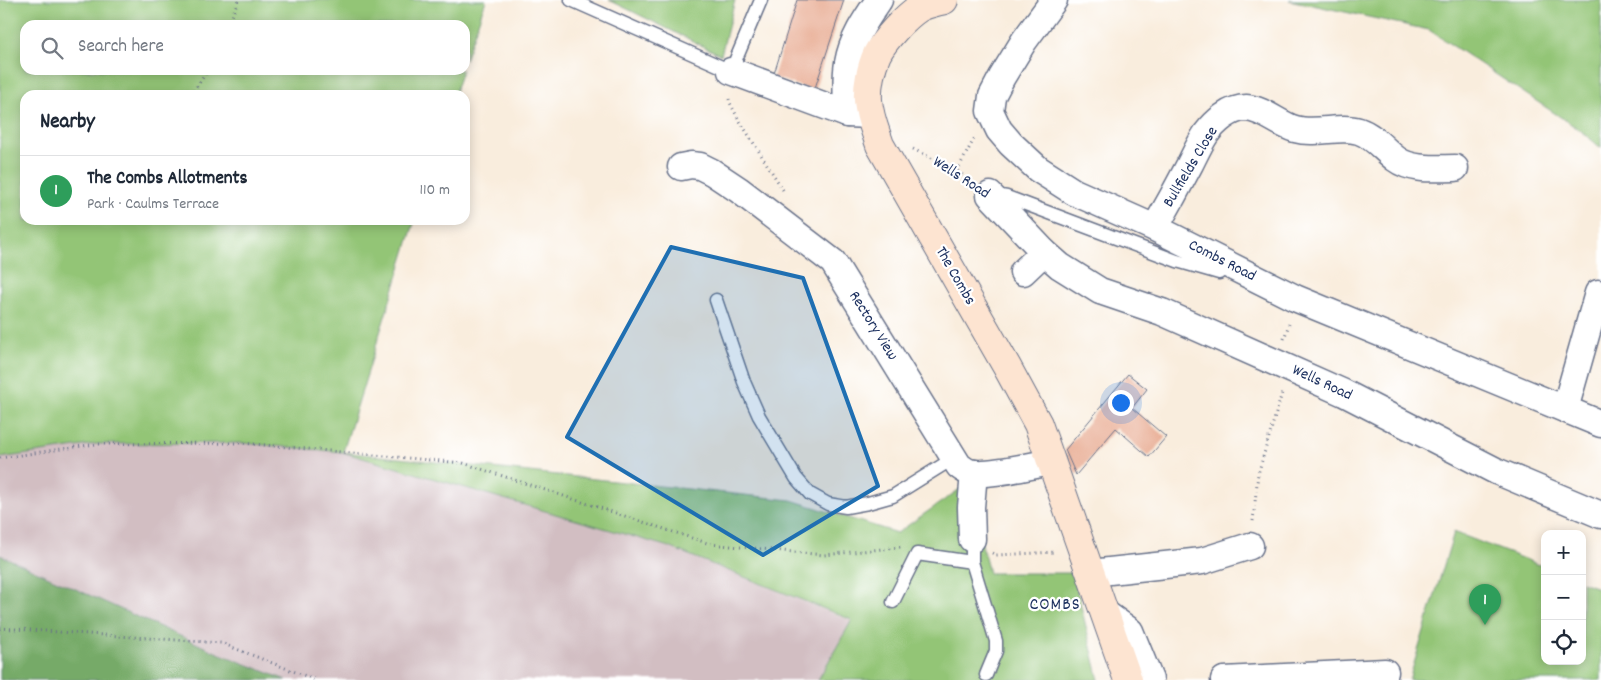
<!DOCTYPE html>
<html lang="en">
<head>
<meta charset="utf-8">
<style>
  body { margin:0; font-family:Dekko,sans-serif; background:#f2f2f3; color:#1f2937 }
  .controls { position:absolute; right:15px; bottom:15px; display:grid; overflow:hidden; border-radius:10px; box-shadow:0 2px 12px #0003 }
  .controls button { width:45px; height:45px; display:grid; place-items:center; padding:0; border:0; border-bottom:1px solid #e0e1e3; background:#fff; color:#1f2937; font:25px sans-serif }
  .you { position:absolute; left:1120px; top:402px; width:18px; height:18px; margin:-12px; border:4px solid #fff; border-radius:50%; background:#1a73e8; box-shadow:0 0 0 8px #1a73e833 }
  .badge { display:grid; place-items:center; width:32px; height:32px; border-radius:50%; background:#1a73e8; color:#fff; font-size:16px; font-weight:700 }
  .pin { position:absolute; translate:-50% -41px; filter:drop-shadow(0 1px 2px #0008) }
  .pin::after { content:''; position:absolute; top:26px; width:18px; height:15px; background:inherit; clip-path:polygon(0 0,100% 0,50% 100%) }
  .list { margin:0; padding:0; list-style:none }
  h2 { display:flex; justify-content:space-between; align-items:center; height:65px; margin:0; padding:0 20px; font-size:21px }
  h2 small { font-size:16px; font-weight:400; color:#747a83 }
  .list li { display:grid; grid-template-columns:32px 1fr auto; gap:15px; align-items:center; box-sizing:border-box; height:70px; padding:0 20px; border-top:1px solid #e0e1e3 }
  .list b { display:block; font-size:19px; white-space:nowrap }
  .list p { margin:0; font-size:16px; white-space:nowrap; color:#747a83 }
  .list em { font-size:16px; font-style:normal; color:#747a83 }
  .icon { flex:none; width:28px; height:28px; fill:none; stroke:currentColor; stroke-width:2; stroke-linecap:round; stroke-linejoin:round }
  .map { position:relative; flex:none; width:1601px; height:680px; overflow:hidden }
  .search { position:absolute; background:#fff; box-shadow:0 2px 12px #0003; left:20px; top:20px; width:450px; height:55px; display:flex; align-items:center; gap:12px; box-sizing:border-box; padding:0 18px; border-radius:15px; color:#747a83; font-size:19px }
  .panel { position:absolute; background:#fff; box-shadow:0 2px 12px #0003; left:20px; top:90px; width:450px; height:135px; border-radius:15px }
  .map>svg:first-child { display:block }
  .industrial { fill:#d2bec2 }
  .green { fill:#93c576; stroke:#577a6a }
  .forest { fill:#76aa67; stroke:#486c62 }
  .building { fill:#e9ae95 }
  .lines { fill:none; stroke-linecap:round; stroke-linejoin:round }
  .service-casing { stroke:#69728a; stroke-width:15 }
  .minor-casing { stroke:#69728a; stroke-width:29 }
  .secondary-casing { stroke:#69728a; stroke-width:30 }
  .path { stroke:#69728a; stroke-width:3; stroke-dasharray:1 4; stroke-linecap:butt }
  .service { stroke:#fff; stroke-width:12 }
  .minor { stroke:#fff; stroke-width:26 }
  .secondary { stroke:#fde4d1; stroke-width:28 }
  .marked { fill:#1f6fb2; fill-opacity:0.2; stroke:#1f6fb2; stroke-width:4; stroke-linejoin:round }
  .labels { text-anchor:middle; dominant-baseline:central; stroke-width:4.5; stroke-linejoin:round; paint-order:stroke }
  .street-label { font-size:16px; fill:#1b2f5e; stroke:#fff }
  .neighbourhood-label { font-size:18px; letter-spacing:1px; fill:#1b2f5e; stroke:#fff }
</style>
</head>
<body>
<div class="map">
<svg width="1601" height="680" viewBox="0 0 1601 680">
  <rect width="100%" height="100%" fill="#fff"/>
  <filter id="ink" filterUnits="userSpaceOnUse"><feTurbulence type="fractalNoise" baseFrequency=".02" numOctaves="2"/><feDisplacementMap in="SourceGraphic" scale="10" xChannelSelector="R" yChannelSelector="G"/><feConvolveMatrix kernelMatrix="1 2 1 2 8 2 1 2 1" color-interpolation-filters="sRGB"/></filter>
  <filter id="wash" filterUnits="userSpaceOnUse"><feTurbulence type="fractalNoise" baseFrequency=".0096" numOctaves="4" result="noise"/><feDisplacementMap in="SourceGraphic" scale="20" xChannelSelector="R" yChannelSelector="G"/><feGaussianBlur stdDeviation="1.12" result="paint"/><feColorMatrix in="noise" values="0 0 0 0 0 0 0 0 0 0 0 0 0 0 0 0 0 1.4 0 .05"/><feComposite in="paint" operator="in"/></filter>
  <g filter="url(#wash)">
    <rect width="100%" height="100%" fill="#f9eddd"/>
    <polygon class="industrial" points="242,443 342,452 669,547 852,621 818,680 286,680 218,653 0,555 0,458 97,444"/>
    <g class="green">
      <polygon points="0,0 486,0 465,60 465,25 25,25 25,70 462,70 454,95 25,95 25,220 415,220 343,452 791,500 897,533 967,484 989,573 1073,573 1099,680 818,680 852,620 669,547 342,452 242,443 97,444 0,458"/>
      <polygon points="609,0 735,0 721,55"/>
      <polygon points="1289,0 1601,0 1601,148 1580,130 1429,30"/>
      <polygon points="1454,532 1545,567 1545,661 1582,661 1582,582 1601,589 1601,680 1409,680"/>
    </g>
    <polygon class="forest" points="0,555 218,653 286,680 0,680"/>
    <g id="blocks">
      <g class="building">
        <polygon points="797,0 844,0 814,91 773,77"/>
        <polygon points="1128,374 1147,389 1132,408 1166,437 1149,457 1116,428 1076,475 1065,450"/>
      </g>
    </g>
  </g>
  <g filter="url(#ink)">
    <use href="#blocks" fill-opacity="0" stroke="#69728a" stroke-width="1"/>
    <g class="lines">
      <g class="service-casing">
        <g id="service">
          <polyline points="571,0 731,71 761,0"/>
          <polyline points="995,195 1007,197 1177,261 1219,273 1224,268"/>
          <polyline points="716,300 744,382 759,416 796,478 810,494 828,504 846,507 868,503 893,496 954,458"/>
          <polyline points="972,539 972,562 996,641 996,651 986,675"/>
          <polyline points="893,602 917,554 972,562"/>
        </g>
      </g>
      <g class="minor-casing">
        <g id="minor">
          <polyline points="1054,0 1024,41 1002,77 992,96 990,111 999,130 1011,144 1038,169 1074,192 1155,228 1295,298 1601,424"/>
          <polyline points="731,71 847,114 869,115"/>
          <path d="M847,114C847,97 845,79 848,63C852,39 866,19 879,0"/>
          <path d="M681,167L691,165L700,166L712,172L739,190L833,262L959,466C962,468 966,471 969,472C986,477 1033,465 1052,462"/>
          <polyline points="990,195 1044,252 1060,266 1100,291 1162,312 1344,393 1496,471 1601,515"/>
          <path d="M1155,228C1167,207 1179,185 1190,164C1195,154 1200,143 1206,134C1215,122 1230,108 1246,108C1264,109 1278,124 1295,129C1316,135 1340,125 1359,131C1374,136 1384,150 1396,159C1412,171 1436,168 1455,168"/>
          <polyline points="1023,272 1044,252"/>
          <polyline points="1565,409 1598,293"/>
          <polyline points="972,539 971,507 974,473"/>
          <polyline points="1091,573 1202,561 1250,546"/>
          <polyline points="1105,613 1130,631 1150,680"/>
          <polyline points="1224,680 1385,672"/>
        </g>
      </g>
      <g class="secondary-casing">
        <path id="secondary" d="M944,0C937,2 926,4 919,8C905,17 884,40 877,54C871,67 867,86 868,100C869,116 875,130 880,145L1007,367L1038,424L1128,680"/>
      </g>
      <g class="path">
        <polyline points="229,25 238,0"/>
        <polyline points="191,95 208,70"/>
        <polyline points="729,99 730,103 738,118 783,190"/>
        <polyline points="913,149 957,171 971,181"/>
        <polyline points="957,171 974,139"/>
        <polyline points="1284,339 1289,324"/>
        <polyline points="0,458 96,444 242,443 463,463 710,544 824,555 901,547"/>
        <polyline points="1253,521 1258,474 1282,393"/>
        <polyline points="992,553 996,555 1055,552"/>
        <polyline points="0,628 221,643 316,680"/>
      </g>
      <use href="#service" class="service"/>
      <use href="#minor" class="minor"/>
      <use href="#secondary" class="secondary"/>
    </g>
  </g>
  <path class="marked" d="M671,247L803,278L878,486L763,555L567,437Z"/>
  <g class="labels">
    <g class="street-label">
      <text transform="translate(1191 167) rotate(-59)">Bullfields Close</text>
      <text transform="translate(961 178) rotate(33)">Wells Road</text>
      <text transform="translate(1222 261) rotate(27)">Combs Road</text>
      <text transform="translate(955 276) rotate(60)">The Combs</text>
      <text transform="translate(873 326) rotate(58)">Rectory View</text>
      <text transform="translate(1322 383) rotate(25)">Wells Road</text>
    </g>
    <g class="neighbourhood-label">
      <text x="1055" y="605">COMBS</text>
    </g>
  </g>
</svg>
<div class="controls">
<button>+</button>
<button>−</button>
<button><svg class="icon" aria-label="locate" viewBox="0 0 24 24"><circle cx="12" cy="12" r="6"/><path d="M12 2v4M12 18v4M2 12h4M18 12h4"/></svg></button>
</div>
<div class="you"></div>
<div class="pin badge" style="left:1485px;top:625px;background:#2e9e5b">1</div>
<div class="search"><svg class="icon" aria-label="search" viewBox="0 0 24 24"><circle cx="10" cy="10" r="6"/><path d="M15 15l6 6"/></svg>Search here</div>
<section class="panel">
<h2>Nearby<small></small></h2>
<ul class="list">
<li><span class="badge" style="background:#2e9e5b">1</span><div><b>The Combs Allotments</b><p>Park · Caulms Terrace</p></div><em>110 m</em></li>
</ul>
</section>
</div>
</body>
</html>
